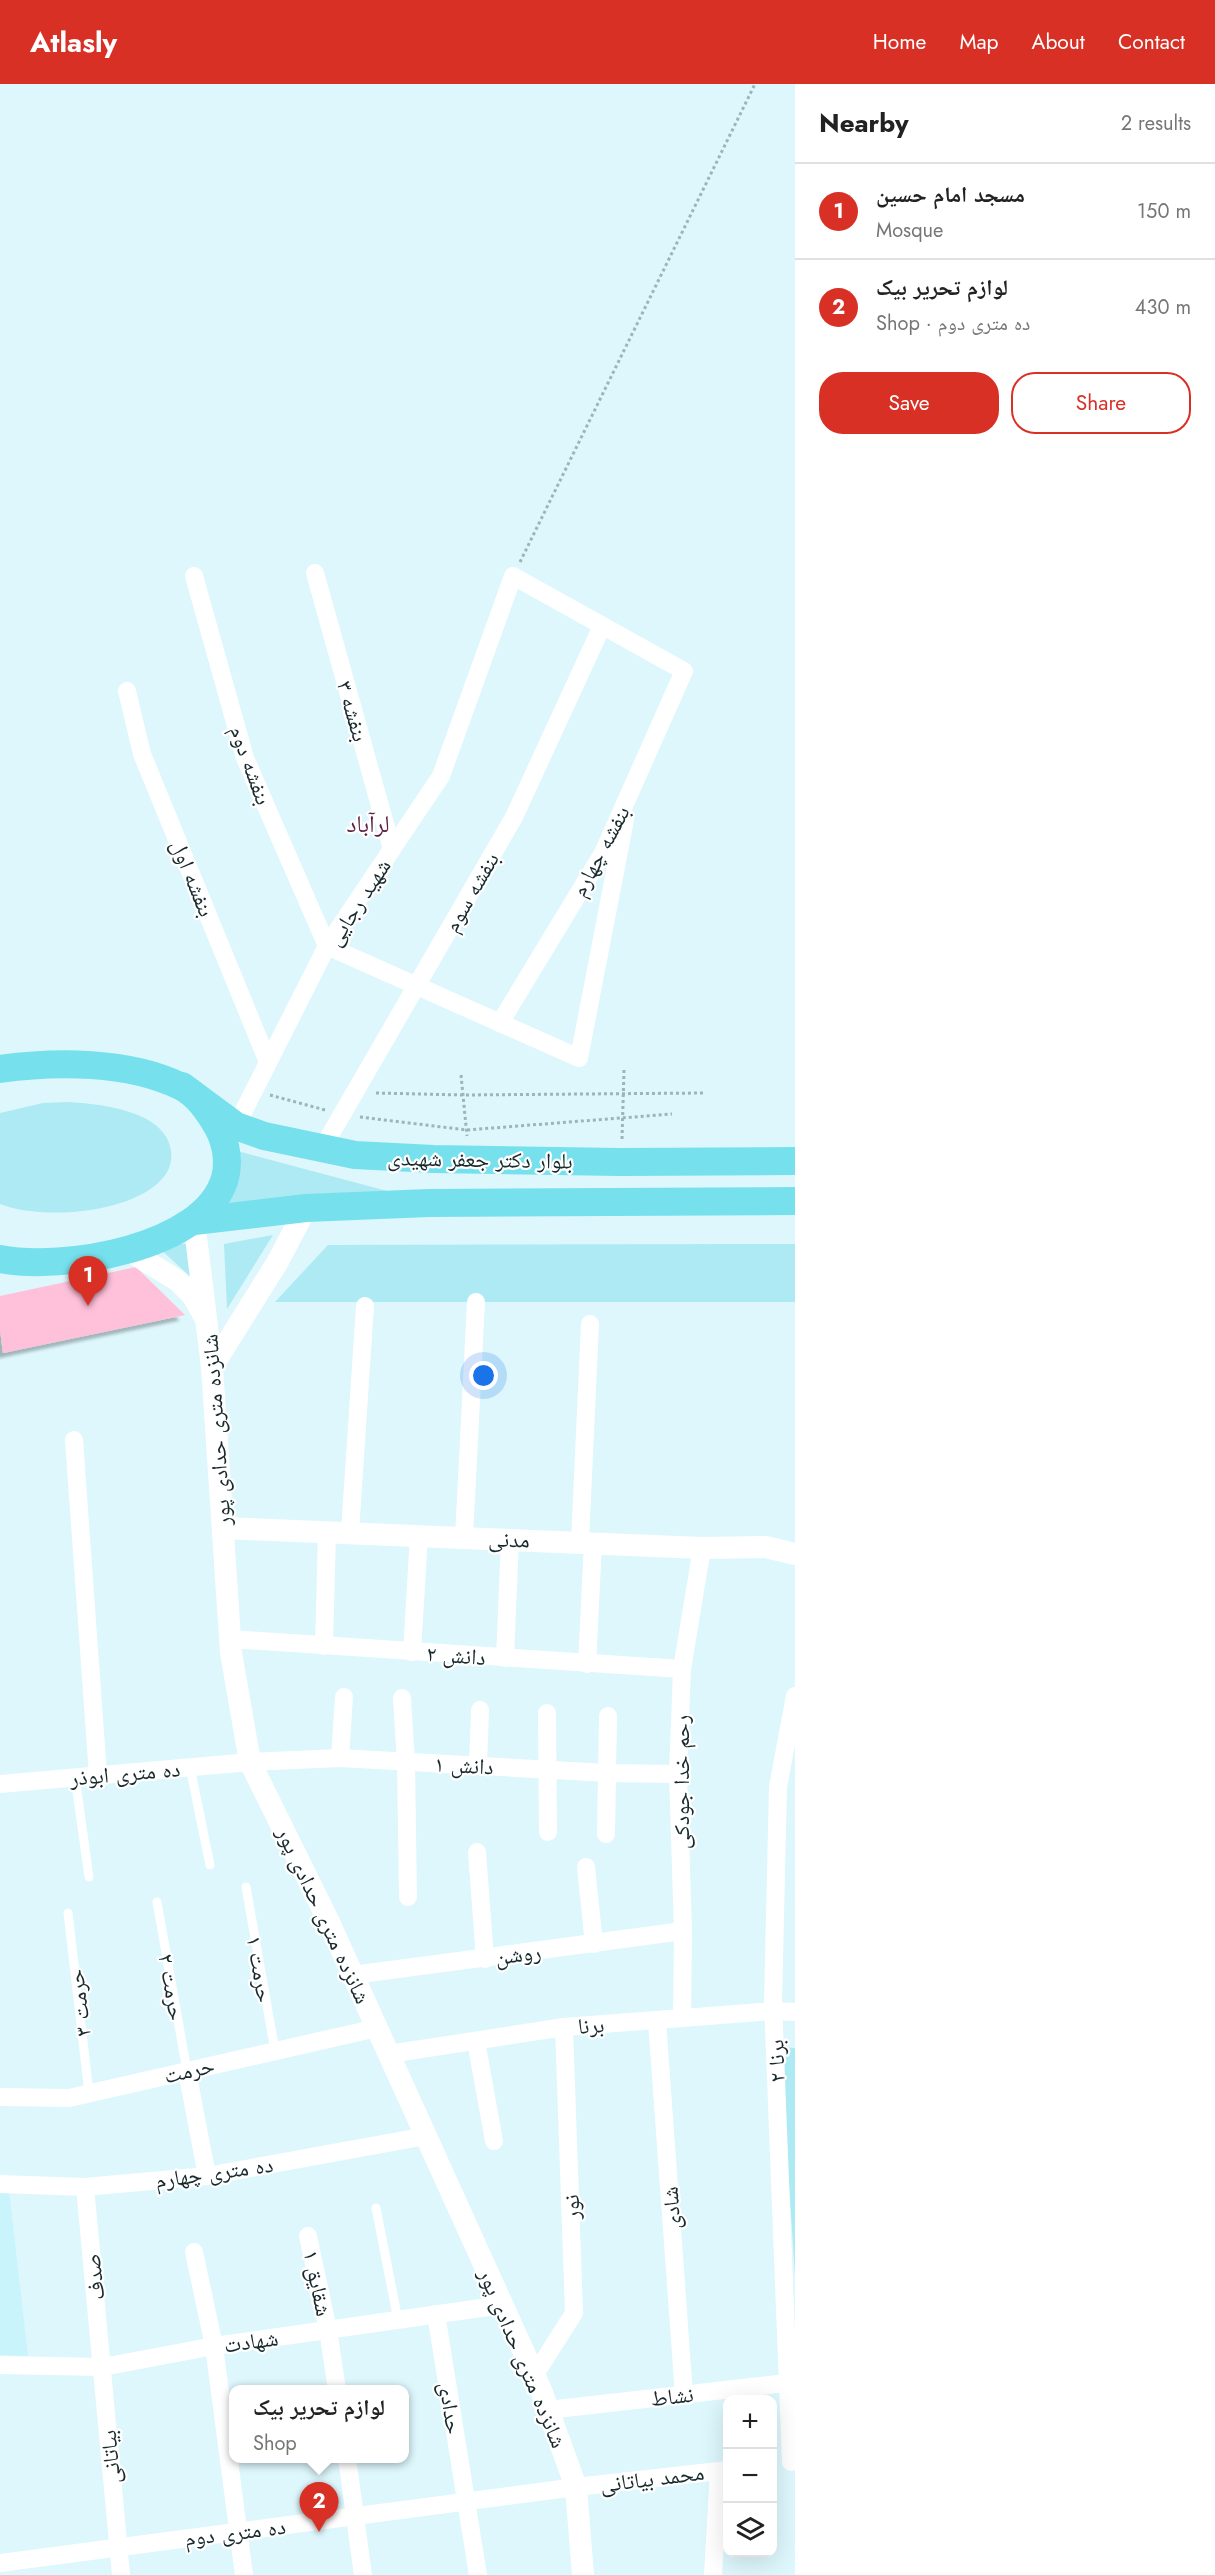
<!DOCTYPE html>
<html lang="en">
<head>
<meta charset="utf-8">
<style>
  body { margin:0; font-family:Jost,"Noto Naskh Arabic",sans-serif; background:#f2f2f2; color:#222 }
  .controls { position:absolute; right:18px; bottom:18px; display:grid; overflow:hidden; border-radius:12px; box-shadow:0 6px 24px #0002 }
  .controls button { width:54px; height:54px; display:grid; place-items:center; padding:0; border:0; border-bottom:2px solid #e0e0e0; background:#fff; color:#222; font:30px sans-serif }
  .you { position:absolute; left:484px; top:1292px; width:21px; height:21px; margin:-15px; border:4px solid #fff; border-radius:50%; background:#1a73e8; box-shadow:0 0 0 9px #1a73e833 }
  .badge { display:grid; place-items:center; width:39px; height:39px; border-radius:50%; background:#d93025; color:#fff; font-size:20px; font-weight:700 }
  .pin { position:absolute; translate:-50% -50px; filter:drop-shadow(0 2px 3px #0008) }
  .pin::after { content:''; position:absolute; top:32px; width:21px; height:18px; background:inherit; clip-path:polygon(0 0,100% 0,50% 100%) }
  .popup { position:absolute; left:229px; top:2301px; width:180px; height:78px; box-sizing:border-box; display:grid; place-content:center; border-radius:12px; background:#fff; filter:drop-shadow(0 2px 4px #0005); font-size:20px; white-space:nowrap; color:#767676 }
  .popup b { font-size:22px; color:#222 }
  .popup::after { content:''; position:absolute; left:50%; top:100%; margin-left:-12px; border:12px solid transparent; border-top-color:#fff }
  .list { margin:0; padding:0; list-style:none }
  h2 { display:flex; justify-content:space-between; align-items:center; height:78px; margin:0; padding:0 24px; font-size:26px }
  h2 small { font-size:20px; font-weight:400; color:#767676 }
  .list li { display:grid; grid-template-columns:39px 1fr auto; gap:18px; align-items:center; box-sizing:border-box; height:96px; padding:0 24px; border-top:2px solid #e0e0e0 }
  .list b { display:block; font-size:22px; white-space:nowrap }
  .list p { margin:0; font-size:20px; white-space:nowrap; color:#767676 }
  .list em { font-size:20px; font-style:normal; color:#767676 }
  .actions { display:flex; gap:12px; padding:18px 24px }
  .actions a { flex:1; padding:14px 0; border:2px solid #d93025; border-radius:24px; text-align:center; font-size:21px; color:#d93025 }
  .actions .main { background:#d93025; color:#fff }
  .icon { flex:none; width:33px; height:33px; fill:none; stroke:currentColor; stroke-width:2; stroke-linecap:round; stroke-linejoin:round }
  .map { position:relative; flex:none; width:795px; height:2491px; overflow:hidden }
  header { display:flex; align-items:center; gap:36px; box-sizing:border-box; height:84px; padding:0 30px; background:#d93025; color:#fff }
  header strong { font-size:28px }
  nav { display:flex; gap:33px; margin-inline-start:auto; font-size:21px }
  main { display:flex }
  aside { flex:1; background:#fff }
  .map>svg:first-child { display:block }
  .built { fill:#c9f4fb }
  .green { fill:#adeaf3 }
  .building { fill:#ffc0da; filter:url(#shadow) }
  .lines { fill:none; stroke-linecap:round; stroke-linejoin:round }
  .path { stroke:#9db4b8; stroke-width:3; stroke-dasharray:3 3; stroke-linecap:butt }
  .service { stroke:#fff; stroke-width:9 }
  .minor { stroke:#fff; stroke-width:18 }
  .tertiary { stroke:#fff; stroke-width:22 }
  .primary { stroke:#76e0ed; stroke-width:28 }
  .labels { text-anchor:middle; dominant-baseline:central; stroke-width:4.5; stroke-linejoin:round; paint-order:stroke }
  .street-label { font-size:22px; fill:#18292c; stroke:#fff }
  .neighbourhood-label { font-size:24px; fill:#5f1f3f; stroke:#fff }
</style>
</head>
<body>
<header>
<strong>Atlasly</strong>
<nav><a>Home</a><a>Map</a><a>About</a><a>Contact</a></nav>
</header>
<main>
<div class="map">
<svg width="795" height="2491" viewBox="0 0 795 2491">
  <defs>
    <filter id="shadow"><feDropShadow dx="-5.5" dy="5.5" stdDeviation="1.5" flood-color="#0004"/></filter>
  </defs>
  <rect width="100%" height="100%" fill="#ddf7fc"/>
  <polygon class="built" points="0,2106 9,2106 28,2272 0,2271"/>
  <g class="green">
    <path d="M68,1018C99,1020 166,1026 171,1067C173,1080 167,1091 158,1099C124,1130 41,1136 0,1120V1029L43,1019Z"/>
    <polygon points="218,1062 417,1115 215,1119"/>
    <polygon points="273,1151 227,1225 224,1160"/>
    <polygon points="191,1159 195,1197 157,1162"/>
    <polygon points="795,1160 795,1218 275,1218 328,1161"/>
    <polygon points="780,1963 795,1964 795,2191"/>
  </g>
  <polygon class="building" points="136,1183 185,1231 3,1269 0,1245 0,1212"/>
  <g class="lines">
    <g class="path">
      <polyline points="520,478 755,0"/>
      <polyline points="461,991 467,1052"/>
      <polyline points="376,1009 463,1011 704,1009"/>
      <polyline points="270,1011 325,1026"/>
      <polyline points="360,1033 467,1046 672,1030"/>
      <polyline points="622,1055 624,986"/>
    </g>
    <g class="service">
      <polyline points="190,1683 210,1781"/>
      <polyline points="75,1693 89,1793"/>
      <polyline points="246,1803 275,1967"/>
      <polyline points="157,1818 187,1987"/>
      <polyline points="68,1829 89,2009"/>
      <polyline points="376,2124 398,2236"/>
    </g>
    <g class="minor">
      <polyline points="315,489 392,765"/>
      <polyline points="194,492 245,674 327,862 579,974 625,736"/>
      <polyline points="127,607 142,670 268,978"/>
      <polyline points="236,1042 327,862 441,692 513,492 684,587 603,769 500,939"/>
      <polyline points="322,1065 514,733 602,542"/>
      <polyline points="74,1356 98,1691"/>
      <polyline points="350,1448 365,1222"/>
      <polyline points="464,1453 476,1218"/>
      <polyline points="580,1457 590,1240"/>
      <polyline points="230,1555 682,1585"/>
      <polyline points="324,1562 327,1448"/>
      <polyline points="412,1568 419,1451"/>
      <polyline points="505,1574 510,1455"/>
      <polyline points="587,1580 593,1458"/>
      <polyline points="402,1614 406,1678 408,1813"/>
      <polyline points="547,1629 548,1748"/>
      <polyline points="340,1674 344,1613"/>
      <polyline points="478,1682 480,1626"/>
      <polyline points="0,1700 250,1678 340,1674 608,1689 678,1690"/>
      <polyline points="606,1750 608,1632"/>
      <polyline points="477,1768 485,1875"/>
      <polyline points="586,1783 594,1860"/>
      <polyline points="353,1891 683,1847"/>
      <polyline points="682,1934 683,1847 678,1690 682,1585 702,1464"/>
      <polyline points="657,1937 684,2311"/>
      <polyline points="476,1957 494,2057"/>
      <polyline points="389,1970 564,1943 774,1927 795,1928"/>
      <polyline points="187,1987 207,2092"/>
      <polyline points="0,2013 69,2014 377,1944"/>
      <polyline points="0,2100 85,2103 207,2092 426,2052"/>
      <polyline points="85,2103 121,2491"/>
      <polyline points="308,2152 328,2246 337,2306"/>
      <polyline points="194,2168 214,2262 244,2491"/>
      <polyline points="436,2230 478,2491"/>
      <polyline points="0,2281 103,2283 214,2262 502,2221"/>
      <polyline points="534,2292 574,2229 564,1943"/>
      <polyline points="548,2326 795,2298"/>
      <polyline points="347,2374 363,2491"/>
      <polyline points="791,2378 773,1918 778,1703 795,1612"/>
      <polyline points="0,2479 576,2403 728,2386"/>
      <polyline points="713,2491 719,2387"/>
    </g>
    <g class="tertiary">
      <polyline points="194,1137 212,1283 231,1569 250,1678 328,1836 541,2306 576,2403 583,2491"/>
      <polyline points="128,1166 178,1197 193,1212 204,1232"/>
      <polyline points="212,1283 277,1179 306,1124"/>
      <polyline points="223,1444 702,1464 766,1463 795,1470"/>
    </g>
    <g class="primary">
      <path d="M0,985C56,977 128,977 180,1002C194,1008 206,1024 214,1037C225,1053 230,1075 225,1094C205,1165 62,1187 0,1175"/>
      <polyline points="182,1002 236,1042 264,1052 355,1071 433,1075 619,1078 795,1077"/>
      <polyline points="194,1137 306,1124 429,1119 795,1117"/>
    </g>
  </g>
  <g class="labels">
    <g class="street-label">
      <text transform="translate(353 627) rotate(74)">بنفشه ۳</text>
      <text transform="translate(251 681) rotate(70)">بنفشه دوم</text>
      <text transform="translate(600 767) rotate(-62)">بنفشه چهارم</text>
      <text transform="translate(193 794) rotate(68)">بنفشه اول</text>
      <text transform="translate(471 808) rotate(-60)">بنفشه سوم</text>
      <text transform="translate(358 818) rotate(-57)">شهید رجایی</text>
      <text transform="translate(480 1075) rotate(1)">بلوار دکتر جعفر شهیدی</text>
      <text transform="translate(216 1346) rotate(-94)">شانزده متری حدادی پور</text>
      <text transform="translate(509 1455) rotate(2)">مدنی</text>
      <text transform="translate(456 1571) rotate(4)">دانش ۲</text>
      <text transform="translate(464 1681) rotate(3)">دانش ۱</text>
      <text transform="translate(125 1689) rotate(-5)">ده متری ابوذر</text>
      <text transform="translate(681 1698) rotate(-90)">رحم خدا جودکی</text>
      <text transform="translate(324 1831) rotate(65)">شانزده متری حدادی پور</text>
      <text transform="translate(518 1870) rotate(-8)">روشن</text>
      <text transform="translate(260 1885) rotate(80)">حرمت ۱</text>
      <text transform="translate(172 1903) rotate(80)">حرمت ۲</text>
      <text transform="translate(79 1919) rotate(-97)">حرمت ۳</text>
      <text transform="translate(591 1941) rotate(-4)">برنا</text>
      <text transform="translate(776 1977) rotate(-92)">برنا ۲</text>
      <text transform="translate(189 1986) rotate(-13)">حرمت</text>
      <text transform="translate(214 2088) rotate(-8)">ده متری چهارم</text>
      <text transform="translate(571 2123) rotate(-92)">نور</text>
      <text transform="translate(671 2124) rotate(-94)">شادی</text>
      <text transform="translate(94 2193) rotate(-96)">صدف</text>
      <text transform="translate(318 2199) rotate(78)">شقایق ۱</text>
      <text transform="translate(251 2257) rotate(-8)">شهادت</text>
      <text transform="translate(523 2274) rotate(67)">شانزده متری حدادی پور</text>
      <text transform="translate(672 2312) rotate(-6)">نشاط</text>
      <text transform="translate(451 2324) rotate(81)">حدادی</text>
      <text transform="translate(110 2373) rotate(-95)">بیاتانی</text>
      <text transform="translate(652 2394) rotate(-7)">محمد بیاتانی</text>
      <text transform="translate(235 2448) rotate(-7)">ده متری دوم</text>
    </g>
    <g class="neighbourhood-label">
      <text x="368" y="739">لرآباد</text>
    </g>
  </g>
</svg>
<div class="controls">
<button>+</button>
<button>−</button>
<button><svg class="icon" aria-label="layers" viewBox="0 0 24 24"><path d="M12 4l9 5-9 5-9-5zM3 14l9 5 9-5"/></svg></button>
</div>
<div class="you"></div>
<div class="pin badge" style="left:88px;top:1222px">1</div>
<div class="pin badge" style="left:319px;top:2448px">2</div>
<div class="popup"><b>لوازم تحریر بیک</b>Shop</div>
</div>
<aside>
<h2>Nearby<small>2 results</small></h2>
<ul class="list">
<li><span class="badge">1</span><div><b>مسجد امام حسین</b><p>Mosque</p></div><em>150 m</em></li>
<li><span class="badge">2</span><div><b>لوازم تحریر بیک</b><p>Shop · ده متری دوم</p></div><em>430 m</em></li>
</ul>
<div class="actions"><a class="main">Save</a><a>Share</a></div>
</aside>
</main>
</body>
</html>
